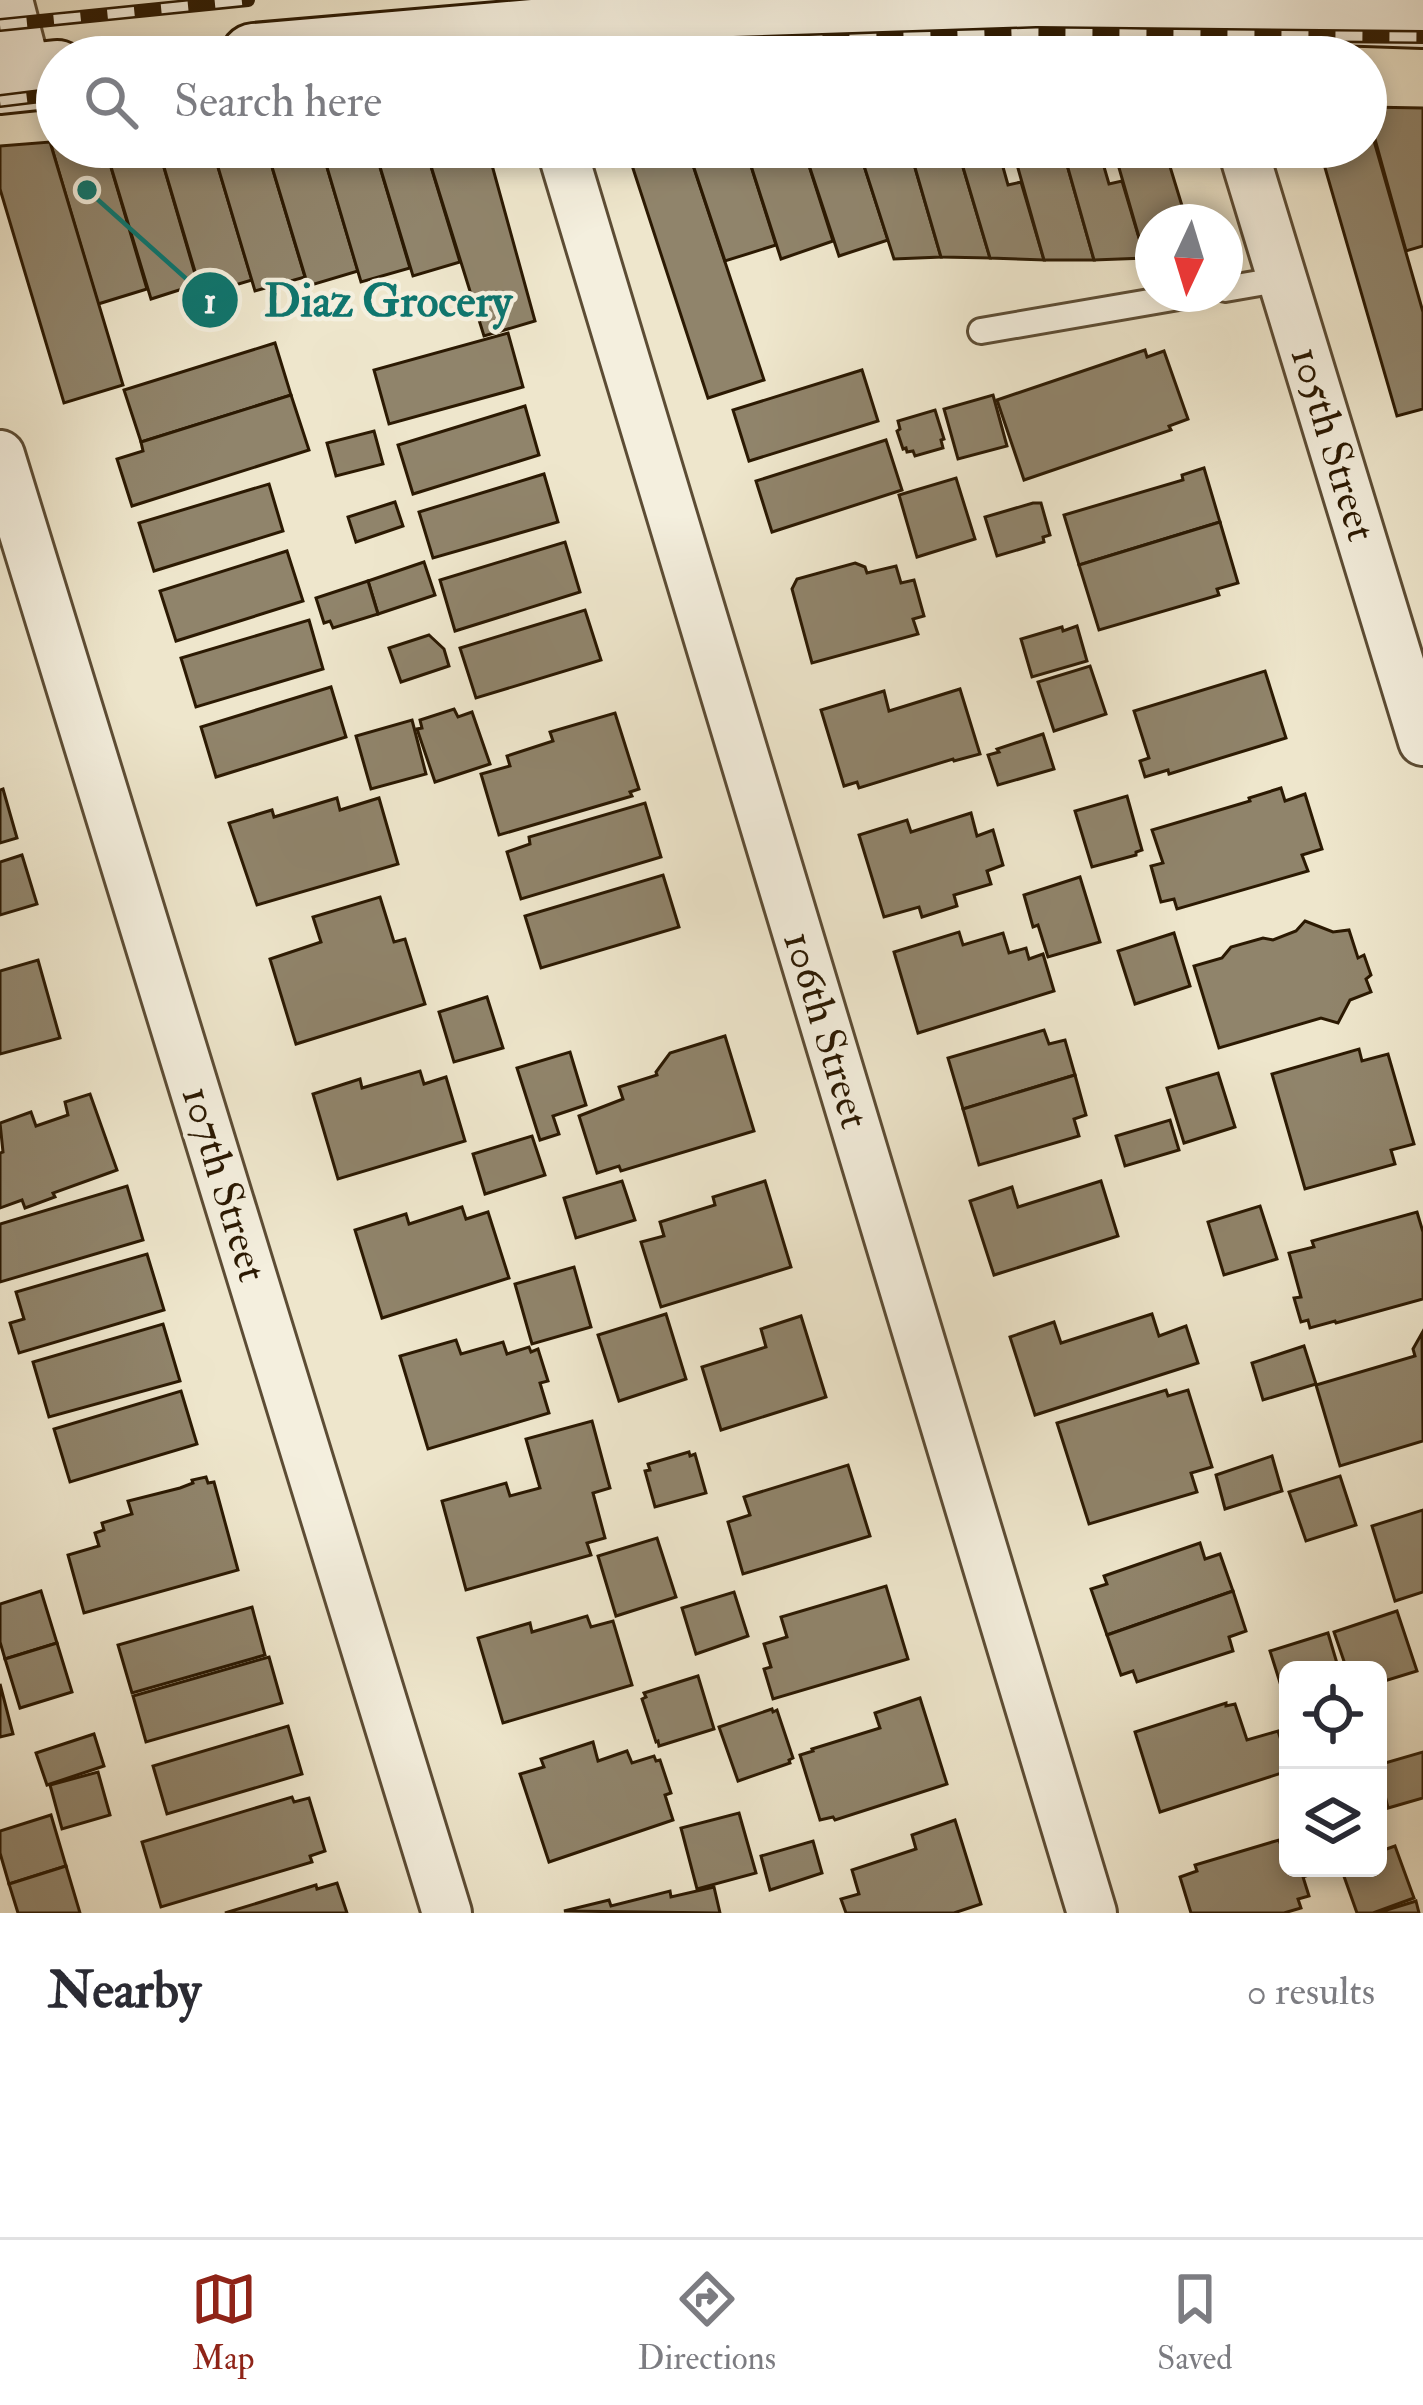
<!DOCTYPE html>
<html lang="en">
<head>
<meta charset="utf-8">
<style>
  body { margin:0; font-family:"IM FELL Double Pica",serif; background:#f2f2f3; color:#2b2b33 }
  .controls { position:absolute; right:36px; bottom:36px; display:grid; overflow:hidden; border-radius:18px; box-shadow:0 6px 18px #0003 }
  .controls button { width:108px; height:108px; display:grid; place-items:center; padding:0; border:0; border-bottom:3px solid #e1e1e2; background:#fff; color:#2b2b33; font:60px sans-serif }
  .compass { position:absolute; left:1135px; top:204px; width:108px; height:108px; border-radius:50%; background:#fff; box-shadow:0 6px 18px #0003; rotate:184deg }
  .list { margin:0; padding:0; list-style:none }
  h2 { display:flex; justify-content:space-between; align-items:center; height:156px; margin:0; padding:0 48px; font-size:51px }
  h2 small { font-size:39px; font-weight:400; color:#7c7c81 }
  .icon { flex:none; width:66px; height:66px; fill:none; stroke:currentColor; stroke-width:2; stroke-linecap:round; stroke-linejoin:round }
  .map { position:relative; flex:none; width:1423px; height:1913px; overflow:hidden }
  .search { position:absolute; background:#fff; box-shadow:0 6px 18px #0003; left:36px; right:36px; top:36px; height:132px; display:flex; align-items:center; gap:30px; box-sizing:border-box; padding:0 42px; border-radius:66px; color:#7c7c81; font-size:45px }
  .sheet { height:324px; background:#fff }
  nav { display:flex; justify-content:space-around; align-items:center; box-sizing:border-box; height:168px; border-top:3px solid #e1e1e2; background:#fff; font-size:33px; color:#7c7c81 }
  nav a { display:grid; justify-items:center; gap:6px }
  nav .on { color:#8f2418 }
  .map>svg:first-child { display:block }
  .building { fill:#90846b; stroke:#2b1902; stroke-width:3 }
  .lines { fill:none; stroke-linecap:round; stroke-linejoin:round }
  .lane-casing { stroke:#5c4c34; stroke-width:30 }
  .street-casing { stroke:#5c4c34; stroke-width:54 }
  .secondary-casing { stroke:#2b1902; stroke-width:72 }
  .lane { stroke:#f4efde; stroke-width:24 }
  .street { stroke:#f4efde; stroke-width:48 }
  .secondary { stroke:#f4efde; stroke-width:66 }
  .rail-casing { stroke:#2b1902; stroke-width:14 }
  .rail { stroke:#f4efde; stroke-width:9; stroke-dasharray:27; stroke-linecap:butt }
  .labels { text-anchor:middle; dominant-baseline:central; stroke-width:9; stroke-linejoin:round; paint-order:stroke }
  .street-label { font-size:42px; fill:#2b1902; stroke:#f4efde }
  .leader { fill:none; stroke:#0f766e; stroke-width:4.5 }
  .callout-dot { fill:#0f766e; stroke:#f4efde; stroke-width:4.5 }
  .mark-label { font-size:36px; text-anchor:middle; font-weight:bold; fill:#fff }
  .callout-label { font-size:45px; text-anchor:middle; font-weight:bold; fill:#0f766e; stroke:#f4efde; stroke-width:9; stroke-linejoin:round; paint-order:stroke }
</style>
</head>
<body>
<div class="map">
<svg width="1423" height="1913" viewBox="0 0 1423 1913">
  <rect width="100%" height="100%" fill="#eee6cc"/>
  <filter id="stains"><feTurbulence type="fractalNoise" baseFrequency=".00167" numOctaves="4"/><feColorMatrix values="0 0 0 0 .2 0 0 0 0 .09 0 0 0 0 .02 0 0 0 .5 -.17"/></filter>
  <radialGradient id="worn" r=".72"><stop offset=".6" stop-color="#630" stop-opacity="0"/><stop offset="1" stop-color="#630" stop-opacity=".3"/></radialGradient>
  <g class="building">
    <polygon points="1366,107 1423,108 1423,246 1406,251"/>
    <polygon points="1366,113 1423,312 1423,409 1397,416 1319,147 1366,147"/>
    <polygon points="57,141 57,147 105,147 147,289 98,304 50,142"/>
    <polygon points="50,142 123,385 64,403 0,189 0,146"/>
    <polygon points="105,147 158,147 198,284 151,299"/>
    <polygon points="158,147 212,147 252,280 202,295"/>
    <polygon points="212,147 266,147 305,277 255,291"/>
    <polygon points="266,147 321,147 358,271 308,286"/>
    <polygon points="321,147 374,147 410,268 361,282"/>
    <polygon points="374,147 425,147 460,262 413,276"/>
    <polygon points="425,147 487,147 535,321 484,336"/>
    <polygon points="626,147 687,147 764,380 708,398"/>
    <polygon points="687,147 745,147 776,245 725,261"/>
    <polygon points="745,147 803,147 833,241 781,259"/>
    <polygon points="803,147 858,147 888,240 839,256"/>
    <polygon points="858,147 909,147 941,257 894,259"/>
    <polygon points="909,147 957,147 990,258 941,257"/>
    <polygon points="957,147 1012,147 1014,156 1001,160 1008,185 1021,182 1044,260 990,258"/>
    <polygon points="1012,147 1062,147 1094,260 1044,260"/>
    <polygon points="1062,147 1113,147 1116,156 1102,160 1109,184 1122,181 1145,258 1094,260"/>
    <polygon points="1113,147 1164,147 1187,222 1153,222 1153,258 1145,258"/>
    <polygon points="508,333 523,387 389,424 374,370"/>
    <polygon points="275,343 291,395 141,442 124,390"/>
    <polygon points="1145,350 1147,357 1164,351 1188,419 1169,426 1171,430 1024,480 997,400"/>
    <polygon points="862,370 878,421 749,461 733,410"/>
    <polygon points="291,395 309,450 132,506 117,459 143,451 141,442"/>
    <polygon points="993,395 1007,446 958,459 944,409"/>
    <polygon points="525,406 539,455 413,494 398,445"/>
    <polygon points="935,410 944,439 941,440 943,448 915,456 913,451 907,452 906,448 903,449 897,431 900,429 898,421"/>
    <polygon points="374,431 383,464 336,476 327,443"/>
    <polygon points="886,440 902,490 772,532 756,481"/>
    <polygon points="1204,468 1220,522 1079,565 1064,515 1183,480 1182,475"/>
    <polygon points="544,474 558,522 433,558 419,512"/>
    <polygon points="956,478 975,539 917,557 899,495"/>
    <polygon points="269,484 283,531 154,571 139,523"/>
    <polygon points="395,502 403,526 356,542 348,517"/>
    <polygon points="1033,503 1041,503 1050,535 1043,537 1044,542 997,556 985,517"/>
    <polygon points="1220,522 1238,583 1217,589 1219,595 1099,630 1079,565"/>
    <polygon points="565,542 580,592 455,631 440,580"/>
    <polygon points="287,551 303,601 176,641 160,591"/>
    <polygon points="424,562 435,595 378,614 368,581"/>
    <polygon points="855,563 865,567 867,573 896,566 901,583 914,580 924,616 913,619 918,634 812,663 792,589 797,579"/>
    <polygon points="368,581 378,614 333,628 330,621 324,623 316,598"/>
    <polygon points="585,610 601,660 476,698 460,648"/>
    <polygon points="309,620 323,669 196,707 181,658"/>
    <polygon points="1077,626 1087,661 1032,677 1021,639 1062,627 1063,631"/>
    <polygon points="429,635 444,649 449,666 401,682 389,648"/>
    <polygon points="1090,666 1106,714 1054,731 1038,682"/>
    <polygon points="1265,671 1286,738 1169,774 1168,770 1145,777 1140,761 1149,758 1134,711"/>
    <polygon points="331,687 346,737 216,777 201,727"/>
    <polygon points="960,689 980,754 954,761 953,759 859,788 857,782 844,786 821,710 884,691 889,711"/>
    <polygon points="454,709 458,717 472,712 490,764 435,782 417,729 422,728 420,720"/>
    <polygon points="615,713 639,789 630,792 632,796 499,835 481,774 510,766 507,756 553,741 550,732"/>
    <polygon points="412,720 426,774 371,789 356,736"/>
    <polygon points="1043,734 1054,769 998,785 988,755 999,752 997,749"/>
    <polygon points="1281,788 1285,801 1305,794 1322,849 1302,855 1308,871 1177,909 1174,899 1161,902 1151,866 1163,863 1152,830 1250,801 1249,798"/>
    <polygon points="3,789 17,838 0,843 0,790"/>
    <polygon points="1127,796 1142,850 1136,852 1136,855 1092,867 1075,811"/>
    <polygon points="337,798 340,810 379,798 398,864 257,905 229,823 272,810 274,817"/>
    <polygon points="645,803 661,857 521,899 507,852 530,844 529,837"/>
    <polygon points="971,813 977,836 993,830 1003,865 987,871 991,884 954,895 957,906 922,917 919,907 884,917 859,835 907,820 911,832"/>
    <polygon points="22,855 37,904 0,915 0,862"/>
    <polygon points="663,875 679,927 541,968 525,916"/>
    <polygon points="1080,877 1100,942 1048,957 1038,925 1033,927 1024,895"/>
    <polygon points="380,897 394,942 405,939 425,1004 296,1044 270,959 321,942 313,917"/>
    <polygon points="1305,921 1333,932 1349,930 1358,958 1364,955 1371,975 1366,979 1371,992 1350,1000 1338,1023 1321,1018 1219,1048 1194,966 1222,958 1231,947 1263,938 1273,940 1296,931"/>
    <polygon points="959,932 963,945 1003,933 1009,953 1026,948 1029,959 1043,954 1054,991 918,1033 894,952"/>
    <polygon points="1174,933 1190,986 1135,1004 1118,951"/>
    <polygon points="38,960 60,1038 0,1054 0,971"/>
    <polygon points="487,997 503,1048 454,1062 439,1012"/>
    <polygon points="1044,1030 1049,1044 1065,1040 1075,1075 963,1109 948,1058"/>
    <polygon points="725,1036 754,1131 621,1171 619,1166 597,1173 579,1116 623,1099 619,1087 657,1075 656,1072 670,1053"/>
    <polygon points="1359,1049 1362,1061 1388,1054 1414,1144 1391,1150 1395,1164 1305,1189 1272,1074"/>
    <polygon points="570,1052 586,1105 553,1116 559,1134 540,1140 517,1068"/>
    <polygon points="420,1071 424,1084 446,1077 465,1141 338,1179 313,1094 360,1079 362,1088"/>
    <polygon points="1218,1073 1235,1127 1184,1143 1167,1088"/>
    <polygon points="1075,1075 1086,1115 1074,1119 1079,1136 979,1165 963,1109"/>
    <polygon points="90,1094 117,1170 53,1193 55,1197 25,1208 22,1200 0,1208 0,1153 3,1152 0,1123 31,1112 36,1126 68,1115 65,1102"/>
    <polygon points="1170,1120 1179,1150 1125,1166 1116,1136"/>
    <polygon points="532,1136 545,1175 485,1194 473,1154"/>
    <polygon points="622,1181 635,1220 576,1238 564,1198"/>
    <polygon points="765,1181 791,1267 661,1307 641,1242 664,1236 660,1222 715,1205 713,1197"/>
    <polygon points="1101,1181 1118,1236 994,1275 970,1201 1012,1187 1018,1207"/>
    <polygon points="127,1186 143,1240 0,1282 0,1224"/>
    <polygon points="1260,1206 1277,1259 1224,1275 1208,1222"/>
    <polygon points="462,1207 466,1219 488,1212 509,1278 382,1318 355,1230 406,1214 409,1224"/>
    <polygon points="1417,1212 1423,1232 1423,1299 1336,1323 1335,1321 1310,1328 1308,1320 1301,1322 1294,1298 1301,1297 1289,1253 1314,1247 1312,1241"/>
    <polygon points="147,1254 164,1310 19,1353 10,1323 24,1319 16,1292"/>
    <polygon points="574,1267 591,1327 532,1344 515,1284"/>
    <polygon points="666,1314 686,1379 619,1401 598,1335"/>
    <polygon points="1152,1314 1159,1336 1186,1326 1198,1363 1035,1415 1010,1337 1054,1322 1061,1343"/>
    <polygon points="801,1316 826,1397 721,1430 702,1367 766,1347 761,1329"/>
    <polygon points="163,1324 180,1381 49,1417 33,1362"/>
    <polygon points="1422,1333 1423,1441 1340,1466 1316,1385 1415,1356 1413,1349"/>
    <polygon points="456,1340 461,1354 503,1342 507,1354 529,1347 531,1352 538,1349 548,1381 540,1383 549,1413 428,1449 400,1356"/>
    <polygon points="1304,1346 1316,1384 1263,1400 1252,1363"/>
    <polygon points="1166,1390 1168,1396 1188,1390 1212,1467 1191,1473 1197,1492 1089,1524 1057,1423"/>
    <polygon points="181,1391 197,1444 70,1482 54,1429"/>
    <polygon points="592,1421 610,1488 593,1493 605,1538 587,1543 591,1555 466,1590 442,1501 506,1483 510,1496 540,1488 526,1439"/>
    <polygon points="689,1452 690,1456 695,1454 706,1493 655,1507 645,1471 650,1470 648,1464"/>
    <polygon points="1272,1456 1282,1491 1225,1509 1216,1475"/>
    <polygon points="848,1465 870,1536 743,1574 728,1522 750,1515 744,1497"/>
    <polygon points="1340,1476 1356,1525 1306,1541 1289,1492"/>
    <polygon points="206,1477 208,1483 214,1482 238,1570 84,1613 68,1555 99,1546 95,1533 104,1530 102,1523 132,1514 128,1501 180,1488 193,1483 192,1480"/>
    <polygon points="1423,1510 1423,1592 1395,1601 1372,1526"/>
    <polygon points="657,1538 676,1597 616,1616 598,1556"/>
    <polygon points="1200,1543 1205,1559 1220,1554 1233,1591 1107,1635 1091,1589 1107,1584 1104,1576"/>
    <polygon points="886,1586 908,1659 773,1699 764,1669 771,1667 764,1644 787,1637 781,1617"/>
    <polygon points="41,1591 57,1643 5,1659 0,1642 0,1604"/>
    <polygon points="1233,1591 1246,1631 1229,1637 1233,1651 1137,1682 1133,1671 1121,1675 1107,1635"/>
    <polygon points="734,1592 748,1636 696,1654 682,1608"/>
    <polygon points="252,1607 265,1655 132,1693 118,1645"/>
    <polygon points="1397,1611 1417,1671 1378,1683 1378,1670 1347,1670 1334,1632"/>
    <polygon points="587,1616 591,1627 613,1621 632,1685 503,1723 478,1638 530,1623 532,1632"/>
    <polygon points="1328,1633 1339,1670 1288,1670 1288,1708 1270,1651"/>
    <polygon points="57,1643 72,1692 20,1708 5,1659"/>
    <polygon points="269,1657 282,1703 146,1742 133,1696"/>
    <polygon points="698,1676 714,1729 659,1746 658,1741 656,1742 642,1699 646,1697 644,1693"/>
    <polygon points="0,1684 13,1734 0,1737"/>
    <polygon points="920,1698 947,1784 835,1820 833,1817 820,1820 800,1755 813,1751 812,1749 880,1728 875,1713"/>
    <polygon points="1226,1703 1226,1706 1235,1704 1247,1740 1278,1731 1288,1762 1288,1771 1160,1812 1135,1732"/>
    <polygon points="772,1709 773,1712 777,1710 793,1758 789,1760 790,1763 738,1781 719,1727"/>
    <polygon points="288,1726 302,1774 167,1814 153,1766"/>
    <polygon points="94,1734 104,1766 47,1785 36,1753"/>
    <polygon points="593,1742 598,1761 627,1751 632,1763 654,1756 656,1761 660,1760 671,1793 665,1795 673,1820 549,1862 520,1774 544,1767 541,1759"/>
    <polygon points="1423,1752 1423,1798 1388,1808 1378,1765"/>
    <polygon points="98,1772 110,1815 62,1829 50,1785"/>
    <polygon points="292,1797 294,1802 309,1798 325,1851 310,1856 312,1862 161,1907 142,1842"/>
    <polygon points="739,1813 756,1873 697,1889 681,1828"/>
    <polygon points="51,1815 66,1866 9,1884 0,1853 0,1831"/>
    <polygon points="955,1820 981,1904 954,1913 846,1913 841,1899 859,1894 852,1870 916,1849 912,1835"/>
    <polygon points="1279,1840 1283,1851 1288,1849 1288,1868 1309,1868 1311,1874 1303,1877 1309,1896 1298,1899 1301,1908 1284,1913 1191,1913 1180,1877 1197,1871 1195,1865"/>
    <polygon points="813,1841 822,1873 770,1890 761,1856"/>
    <polygon points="1395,1846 1414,1898 1373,1913 1357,1913 1341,1868 1378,1868 1378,1852"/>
    <polygon points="66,1866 80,1913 18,1913 9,1884"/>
    <polygon points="337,1883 347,1913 225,1913 316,1885 317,1889"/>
    <polygon points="714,1887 720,1913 564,1911 609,1900 611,1906 670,1891 671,1897"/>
    <polygon points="1416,1901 1419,1913 1377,1913 1413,1902"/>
  </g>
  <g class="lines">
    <g class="lane-casing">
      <g id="lane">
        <polyline points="1225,289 1283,279"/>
        <polyline points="981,331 1196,294"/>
      </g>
    </g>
    <g class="street-casing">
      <g id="street">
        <polyline points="8,0 28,77"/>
        <polyline points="1222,7 1222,57"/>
        <polyline points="561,147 1092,1913"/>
        <polyline points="1242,147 1423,741"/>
        <polyline points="0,455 447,1913"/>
      </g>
    </g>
    <g class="secondary-casing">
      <g id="secondary">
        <polyline points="254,57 579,29 1222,7 1423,14"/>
        <polyline points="0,80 57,74"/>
      </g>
    </g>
    <use href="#lane" class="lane"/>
    <use href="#street" class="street"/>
    <use href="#secondary" class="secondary"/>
    <g class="rail-casing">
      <g id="rail">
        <polyline points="0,25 248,0"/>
        <polyline points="472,57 672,45 1036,33 1423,37"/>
        <polyline points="0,101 57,94"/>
      </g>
    </g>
    <use href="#rail" class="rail"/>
  </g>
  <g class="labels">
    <g class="street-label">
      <text transform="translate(1333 444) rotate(73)">105th Street</text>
      <text transform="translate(826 1030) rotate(73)">106th Street</text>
      <text transform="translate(224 1184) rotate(73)">107th Street</text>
    </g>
  </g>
  <path class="leader" d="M87 190L210 300"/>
  <g class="callout-dot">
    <circle cx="87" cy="190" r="12"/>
    <circle cx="210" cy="300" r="30"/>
  </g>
  <g class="mark-label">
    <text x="210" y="313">1</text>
  </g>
  <g class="callout-label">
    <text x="388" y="316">Diaz Grocery</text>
  </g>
  <rect width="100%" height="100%" filter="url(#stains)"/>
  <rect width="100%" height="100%" fill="url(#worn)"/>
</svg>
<div class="controls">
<button><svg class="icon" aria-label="locate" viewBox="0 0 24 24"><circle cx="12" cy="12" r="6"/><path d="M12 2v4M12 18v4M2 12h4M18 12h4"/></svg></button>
<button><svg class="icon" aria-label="layers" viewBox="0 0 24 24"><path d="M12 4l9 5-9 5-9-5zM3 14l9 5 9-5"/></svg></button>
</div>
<svg class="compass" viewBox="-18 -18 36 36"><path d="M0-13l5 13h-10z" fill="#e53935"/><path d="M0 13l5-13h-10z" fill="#7c7c81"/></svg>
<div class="search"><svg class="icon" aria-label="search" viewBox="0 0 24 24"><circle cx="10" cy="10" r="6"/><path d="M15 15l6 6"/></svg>Search here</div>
</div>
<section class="sheet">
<h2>Nearby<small>0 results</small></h2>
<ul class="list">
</ul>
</section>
<nav>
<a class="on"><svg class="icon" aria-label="map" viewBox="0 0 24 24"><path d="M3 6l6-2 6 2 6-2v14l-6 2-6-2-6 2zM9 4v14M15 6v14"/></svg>Map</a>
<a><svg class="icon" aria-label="directions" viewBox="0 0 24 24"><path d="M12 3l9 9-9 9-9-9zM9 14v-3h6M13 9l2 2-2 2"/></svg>Directions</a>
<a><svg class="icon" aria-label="saved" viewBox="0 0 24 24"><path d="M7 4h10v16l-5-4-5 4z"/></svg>Saved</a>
</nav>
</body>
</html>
